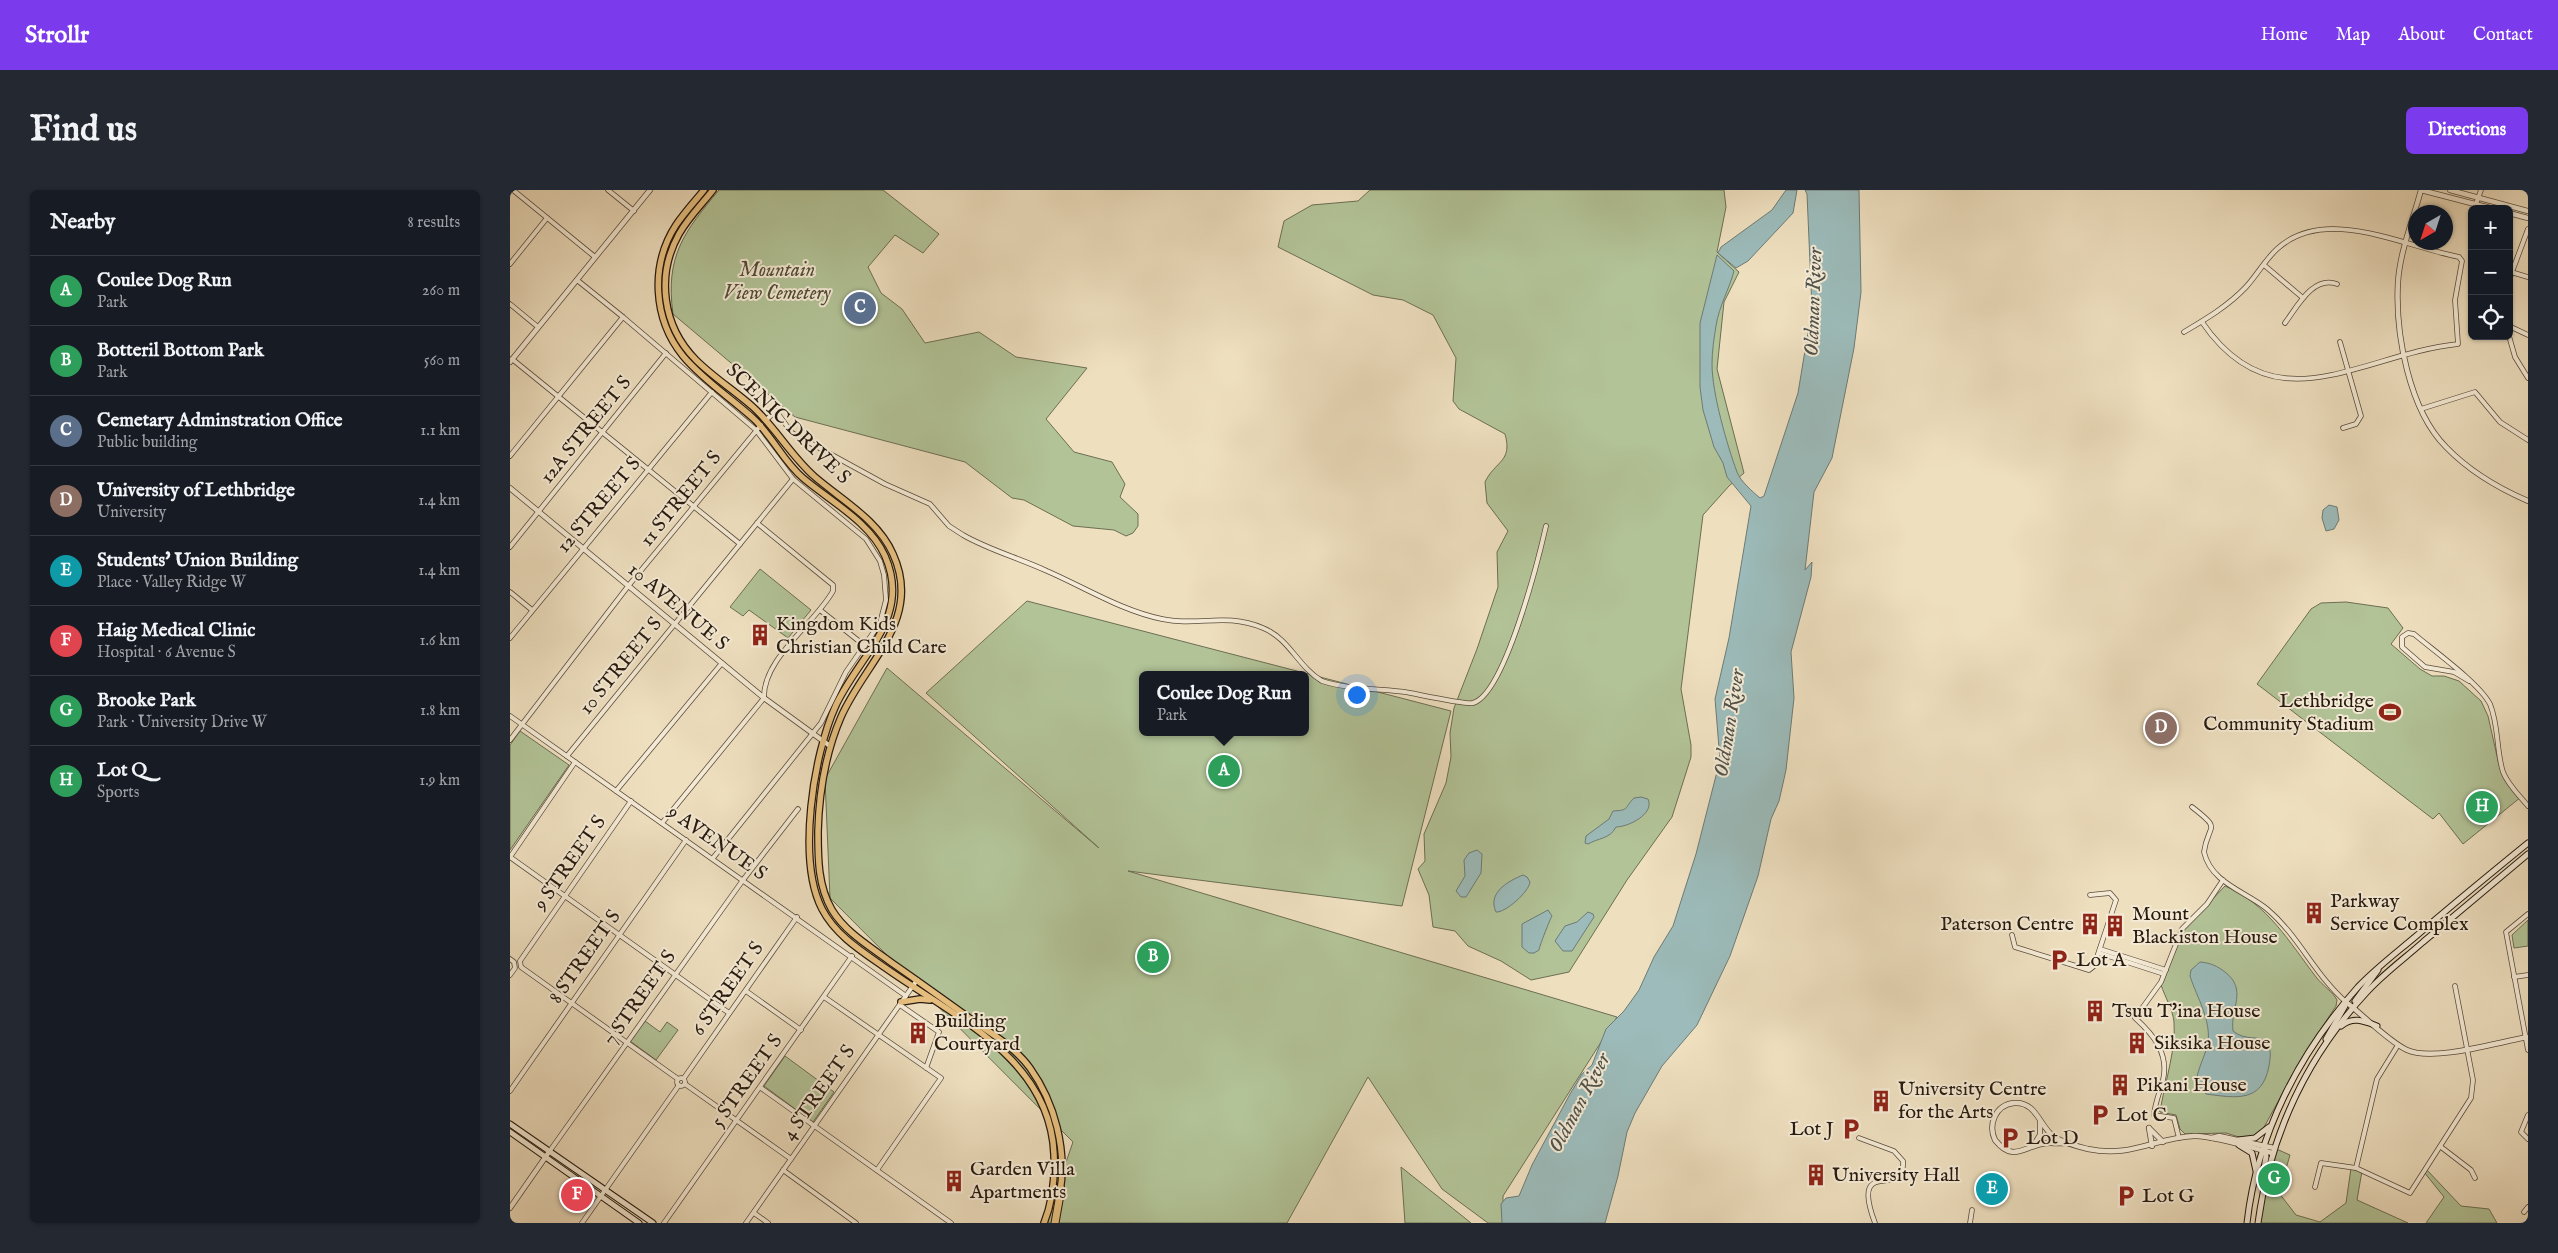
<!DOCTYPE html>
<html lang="en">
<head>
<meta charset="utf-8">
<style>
  body { margin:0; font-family:"IM FELL English",serif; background:#242831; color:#f1f3f6 }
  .controls { position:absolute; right:15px; top:15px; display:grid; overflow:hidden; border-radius:8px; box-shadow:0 1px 4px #0004 }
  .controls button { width:45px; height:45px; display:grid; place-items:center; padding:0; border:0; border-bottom:1px solid #363941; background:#171b24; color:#f1f3f6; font:25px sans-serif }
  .compass { position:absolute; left:1898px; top:15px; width:45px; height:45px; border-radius:50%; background:#171b24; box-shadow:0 1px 4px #0004; rotate:219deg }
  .you { position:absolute; left:846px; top:504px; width:18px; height:18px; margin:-12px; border:4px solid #fff; border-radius:50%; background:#1a73e8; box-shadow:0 0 0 8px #1a73e833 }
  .badge { display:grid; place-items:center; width:32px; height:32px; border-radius:50%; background:#7c3aed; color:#fff; font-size:16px; font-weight:700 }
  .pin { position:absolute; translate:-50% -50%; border:2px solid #fff; box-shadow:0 1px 5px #0006 }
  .popup { position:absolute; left:629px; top:481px; width:170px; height:65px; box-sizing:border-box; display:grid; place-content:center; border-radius:8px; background:#171b24; filter:drop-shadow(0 1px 4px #0005); font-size:16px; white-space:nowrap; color:#9ea1a6 }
  .popup b { font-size:19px; color:#f1f3f6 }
  .popup::after { content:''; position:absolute; left:50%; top:100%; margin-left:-10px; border:10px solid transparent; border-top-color:#171b24 }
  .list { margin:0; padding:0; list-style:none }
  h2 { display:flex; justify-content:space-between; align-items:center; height:65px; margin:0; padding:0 20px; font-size:21px }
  h2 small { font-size:16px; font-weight:400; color:#9ea1a6 }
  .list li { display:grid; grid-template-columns:32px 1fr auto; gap:15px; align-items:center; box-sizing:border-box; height:70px; padding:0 20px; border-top:1px solid #363941 }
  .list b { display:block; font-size:19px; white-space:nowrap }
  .list p { margin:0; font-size:16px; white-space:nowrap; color:#9ea1a6 }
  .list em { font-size:16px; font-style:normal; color:#9ea1a6 }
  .icon { flex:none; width:28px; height:28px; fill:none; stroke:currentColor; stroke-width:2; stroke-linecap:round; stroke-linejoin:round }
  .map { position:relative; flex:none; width:2018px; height:1033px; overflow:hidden; border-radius:8px }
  header { display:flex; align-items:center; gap:30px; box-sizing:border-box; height:70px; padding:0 25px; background:#7c3aed; color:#fff }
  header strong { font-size:24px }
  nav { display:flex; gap:28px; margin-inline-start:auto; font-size:18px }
  .intro { display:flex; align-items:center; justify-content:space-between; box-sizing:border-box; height:120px; padding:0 30px }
  h1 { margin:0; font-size:35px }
  .button { padding:12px 22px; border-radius:8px; background:#7c3aed; color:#fff; font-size:18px; font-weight:700 }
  main { display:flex; gap:30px; padding:0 30px }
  aside { flex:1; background:#171b24; border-radius:8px; box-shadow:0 1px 4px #0004 }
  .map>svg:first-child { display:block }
  .green { fill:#b2c397; stroke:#6c6e53; fill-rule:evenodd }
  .water { fill:#9cbbba; stroke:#6d7b76 }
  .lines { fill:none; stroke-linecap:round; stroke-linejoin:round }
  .minor-casing { stroke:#594b3b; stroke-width:5.5 }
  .tertiary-casing { stroke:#594b3b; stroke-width:6 }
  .secondary-casing { stroke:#271a0f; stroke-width:7 }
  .primary-casing { stroke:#271a0f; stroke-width:8 }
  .motorway-casing { stroke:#271a0f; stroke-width:9 }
  .minor { stroke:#f4ead5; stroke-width:4 }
  .tertiary { stroke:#f4ead5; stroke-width:4.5 }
  .secondary { stroke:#f4ead5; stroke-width:5 }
  .primary { stroke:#e7c080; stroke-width:5.5 }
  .motorway { stroke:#e7c080; stroke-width:7 }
  .labels { text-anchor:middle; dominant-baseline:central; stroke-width:4; stroke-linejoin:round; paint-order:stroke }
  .park-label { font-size:20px; font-style:italic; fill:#514d38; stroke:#f4ead5 }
  .street-label { font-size:20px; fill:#271a0f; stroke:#f4ead5 }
  .poi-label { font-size:20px; fill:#271a0f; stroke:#f4ead5; text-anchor:start }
  .water-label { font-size:21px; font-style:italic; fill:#50524b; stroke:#f4ead5 }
</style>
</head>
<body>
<header>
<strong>Strollr</strong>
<nav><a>Home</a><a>Map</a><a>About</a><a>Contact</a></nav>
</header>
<div class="intro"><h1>Find us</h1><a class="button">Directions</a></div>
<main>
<aside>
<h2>Nearby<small>8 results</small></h2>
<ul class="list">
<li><span class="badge" style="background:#2e9e5b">A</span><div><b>Coulee Dog Run</b><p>Park</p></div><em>260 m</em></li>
<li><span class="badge" style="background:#2e9e5b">B</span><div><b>Botteril Bottom Park</b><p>Park</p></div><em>560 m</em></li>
<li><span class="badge" style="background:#5c6f8a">C</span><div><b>Cemetary Adminstration Office</b><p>Public building</p></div><em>1.1 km</em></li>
<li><span class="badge" style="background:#8d6e63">D</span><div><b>University of Lethbridge</b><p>University</p></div><em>1.4 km</em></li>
<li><span class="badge" style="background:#0f9aa8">E</span><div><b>Students' Union Building</b><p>Place · Valley Ridge W</p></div><em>1.4 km</em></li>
<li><span class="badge" style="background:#e0444e">F</span><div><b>Haig Medical Clinic</b><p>Hospital · 6 Avenue S</p></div><em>1.6 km</em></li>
<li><span class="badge" style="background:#2e9e5b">G</span><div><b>Brooke Park</b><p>Park · University Drive W</p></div><em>1.8 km</em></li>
<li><span class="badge" style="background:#2e9e5b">H</span><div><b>Lot Q</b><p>Sports</p></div><em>1.9 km</em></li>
</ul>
</aside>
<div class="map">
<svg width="2018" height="1033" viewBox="0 0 2018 1033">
  <rect width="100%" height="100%" fill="#eedfbf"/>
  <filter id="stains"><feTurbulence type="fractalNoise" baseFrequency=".004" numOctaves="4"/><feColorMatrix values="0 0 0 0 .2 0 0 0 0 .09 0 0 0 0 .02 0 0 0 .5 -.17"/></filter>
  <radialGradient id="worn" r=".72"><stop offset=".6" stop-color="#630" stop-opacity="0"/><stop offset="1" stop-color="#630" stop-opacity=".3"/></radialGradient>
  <g class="green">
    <path d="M209,0H373L429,44L413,63L385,45L358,77L371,103L392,119L415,153L469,142L506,167L577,178L536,229L564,262L602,272L615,294L610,307L628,324V336L623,343L616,346L604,340L563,336L514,310L502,308L455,272L285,227L163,124C155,66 174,42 209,0Z"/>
    <path d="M860,0H1214L1216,17L1207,62L1229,82L1214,112L1207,179L1234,283L1219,296L1193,325L1171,499L1181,555V567L1162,627L1117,690L1059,782L1021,790L991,771L958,756L945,741L923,737L919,705L908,679L915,671L914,644L936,593L941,567L940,543L944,518L967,459L988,397L987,362L998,341L977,313L975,292C985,271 1003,272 995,244L949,219L943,211L946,168L923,125L893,110L863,105L768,57L774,31L802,15L848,11Z"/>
    <polygon points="250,379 301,420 278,448 239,420 233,426 220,417"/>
    <path d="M517,411L941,521L892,716L618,681L1107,827L993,1006V1033H978L932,999L858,887L777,1033H535L563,952L320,708L315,589L377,478L589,658L416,503ZM633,485H795V542H633Z"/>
    <polygon points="1836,412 1878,418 1893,438 1881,454 1910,479 1922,486 1934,486 1949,491 1971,511 1978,526 1989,575 2011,607 1953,654 1929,623 1923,629 1747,494 1801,419 1811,413"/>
    <polygon points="10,541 59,575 0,660 0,555"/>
    <path d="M1715,696C1757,713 1780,753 1806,787C1812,795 1823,802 1827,810L1826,816L1792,868L1753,939L1745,947L1732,948L1716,943L1675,944L1670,939L1666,925L1650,922L1647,917L1651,916C1656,889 1666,858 1664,832C1663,820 1655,807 1651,795L1673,740Z"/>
    <polygon points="2018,730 2018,756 2004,758 2002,745"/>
    <polygon points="135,831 150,842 157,832 168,840 146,870 120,851"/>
    <polygon points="275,866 324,902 303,932 254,896"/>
    <polygon points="1764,958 1780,965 1769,1003 1786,1025 1810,1032 1836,1013 1841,978 1852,981 1847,1010 1898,1033 1748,1033"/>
    <polygon points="891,977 961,1033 895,1033"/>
    <polygon points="1916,979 1951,1016 1979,1019 1987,1033 1916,1033 1934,1007 1914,982"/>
  </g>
  <g class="water">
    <polygon points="1276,0 1287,0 1283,23 1238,71 1226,78 1208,63 1211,57 1262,20"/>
    <path d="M1295,0H1349L1351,102L1344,158L1322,268L1304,302L1295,380L1302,372L1301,387L1281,462L1284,508L1276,580L1269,611L1261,629L1248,686L1220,766L1187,835L1152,876L1125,923L1117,942L1108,986L1095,1033H992L991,1014L996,1008L1009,1006L1022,975L1060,904L1072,884L1082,875L1096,839L1114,821L1129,800L1144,767L1163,736L1186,664L1210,570L1205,509L1219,448L1241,316L1217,287L1213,273L1204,257L1193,220L1190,197V133L1207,65L1224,81C1219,100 1209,116 1206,136C1204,148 1202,161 1202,174C1202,203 1217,255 1227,282C1231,292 1242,301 1250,308L1254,306L1288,203L1302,118L1297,4Z"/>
    <polygon points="1819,315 1827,317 1829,330 1824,339 1816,341 1812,328 1813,320"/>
    <path d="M1131,607L1138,609C1145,624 1118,637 1106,637C1100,649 1088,648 1078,654L1075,653L1076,646L1099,629L1103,621C1120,620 1113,619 1124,608Z"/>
    <polygon points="967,660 972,664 971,683 956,707 951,707 946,701 955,686 954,670 959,663"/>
    <path d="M1013,685L1017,687L1020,692C1019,702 995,723 986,722C977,703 998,691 1013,685Z"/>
    <path d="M1038,720L1042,726C1040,729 1029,757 1029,760L1024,763H1019L1012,757V734Z"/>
    <polygon points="1078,722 1083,724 1084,727 1062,761 1053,761 1045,751 1055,736 1067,732"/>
    <path d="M1690,772C1701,773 1707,776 1715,782C1738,800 1720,818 1723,841C1736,852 1750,844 1757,853C1762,859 1760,869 1759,876C1752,913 1726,908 1696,904L1686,894C1687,879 1695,867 1698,853C1701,829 1687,808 1680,786L1681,780Z"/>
  </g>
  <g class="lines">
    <g class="minor-casing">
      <g id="minor">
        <polyline points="3,0 85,67"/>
        <polyline points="98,0 124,21"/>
        <polyline points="1966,14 1971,0"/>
        <polyline points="0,74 37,28"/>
        <polyline points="1754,75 1793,108"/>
        <polyline points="2001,82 2018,87"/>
        <polyline points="67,90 113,127 246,240 283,289 356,349 370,371 374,385 376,410 370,433 336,482 311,533 203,668"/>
        <polyline points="1999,90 2018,39"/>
        <polyline points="0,114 28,137"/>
        <path d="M1775,133C1787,117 1803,85 1827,94"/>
        <polyline points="1999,136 2018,145"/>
        <path d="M1674,142C1696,129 1718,116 1736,97C1747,85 1755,70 1767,59C1815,15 1893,56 1949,67L1952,71L1945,110L1948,154C1851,164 1765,239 1692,132"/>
        <polyline points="1999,146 2005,167 2018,188"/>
        <polyline points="1830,152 1851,226 1846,234 1833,238"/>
        <polyline points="2,169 230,354"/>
        <polyline points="1911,219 1965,202 1990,232 2018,250"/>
        <path d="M256,230L266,221L282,243L375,294L420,314L439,336L453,345C479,360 509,368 537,381C574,397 612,421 652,429C688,437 714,422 753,438C780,449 788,477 812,491C835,499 870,499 895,502C907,504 956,515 963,513C995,504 1029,367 1036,336"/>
        <polyline points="0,266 113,127"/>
        <polyline points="0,357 156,163"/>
        <polyline points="0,402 22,420"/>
        <polyline points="310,420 355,456"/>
        <polyline points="0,448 202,202"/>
        <path d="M1959,491L1944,482L1915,477L1892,457V447L1898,443L1904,444C1924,461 1969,493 1980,514C1989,536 1986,560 1993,582C1998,595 2009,605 2018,616"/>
        <polyline points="0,526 396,806"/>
        <polyline points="0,550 119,395 251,235"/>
        <polyline points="57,566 283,289"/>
        <polyline points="106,601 212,473"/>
        <polyline points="121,611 10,771 11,777 168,889"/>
        <path d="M1682,617C1713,641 1698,633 1694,662C1701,693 1735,701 1757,719C1789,746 1804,784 1836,812"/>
        <path d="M152,633L254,508C253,468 304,435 323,401V395L247,333"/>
        <polyline points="0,667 219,823"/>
        <polyline points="0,667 65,572"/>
        <polyline points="2018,724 1996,742 2018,860"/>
        <polyline points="1502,745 1505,757 1579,780 1584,776 1606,710 1600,703 1580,705"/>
        <polyline points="1590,759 1656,780"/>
        <polyline points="1589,763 1654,784"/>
        <polyline points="0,769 4,772 5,778 0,785"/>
        <polyline points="2004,787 2018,785"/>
        <polyline points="236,801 291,840"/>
        <polyline points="314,807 431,888 367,980"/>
        <polyline points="390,815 429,842 416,878"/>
        <circle cx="171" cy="892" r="4"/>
        <polyline points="174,888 287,727"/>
        <polyline points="175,894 281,969"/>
        <polyline points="251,898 441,1033"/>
        <polyline points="0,901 176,650"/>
        <polyline points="2018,925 2011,942 2018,949"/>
        <path d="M1349,948L1384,961L1393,971C1396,1011 1339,964 1365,1033"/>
        <path d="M1669,948L1664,928L1644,925C1645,912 1650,902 1653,890C1659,864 1644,845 1625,828L1651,792L1672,739L1697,714L1713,690"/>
        <polyline points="1931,957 1961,980 1965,988"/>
        <polyline points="39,962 233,690 288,619"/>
        <polyline points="1846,978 1867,889 1888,855"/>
        <polyline points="273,980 346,1033"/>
        <polyline points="1805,997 1811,973 1846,978 1900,1003 1961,908 1963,890 1945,796"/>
        <polyline points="2014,1022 2018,1017"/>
        <polyline points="244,1023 258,1033"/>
        <polyline points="72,1033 169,895"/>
        <polyline points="154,1033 342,766"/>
        <polyline points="236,1033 407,790"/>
        <polyline points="1460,1033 1462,1020"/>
      </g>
    </g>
    <g class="tertiary-casing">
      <g id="tertiary">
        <path d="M1911,0C1903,30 1890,61 1888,92C1885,143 1899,220 1936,257C1959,281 1988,298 2018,311"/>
        <polyline points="1911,0 1984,19"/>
        <polyline points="1940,0 2018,21"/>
        <polyline points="1999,23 2018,28"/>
        <polyline points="0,172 140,0"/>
        <polyline points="0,298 254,508 320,556"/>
        <path d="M1836,812C1853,825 1879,852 1897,860C1924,872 1988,852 2018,847"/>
        <polyline points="1639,938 1653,952"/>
        <polyline points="1639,938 1642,956"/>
        <polyline points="1702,948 1709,946 1764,958"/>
        <path d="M1555,953C1547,954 1539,952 1531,954C1511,959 1502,971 1485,950C1478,935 1485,915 1504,913C1526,911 1529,935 1543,946C1553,953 1566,956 1578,959C1622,968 1644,948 1684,946C1700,945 1744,958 1762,963"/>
        <polyline points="1523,956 1530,945 1530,931"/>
        <polyline points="0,1018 39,962"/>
      </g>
    </g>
    <g class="secondary-casing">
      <g id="secondary">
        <polyline points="1845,811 1868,780"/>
        <path d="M1831,836C1843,826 1854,831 1867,836"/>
        <polyline points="1816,849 1835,816"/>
        <polyline points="0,934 143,1033"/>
        <polyline points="0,942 129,1033"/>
        <polyline points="1728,950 1745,948 1759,937"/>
        <polyline points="1729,955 1742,963 1746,981"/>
        <polyline points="1751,995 1756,967 1755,957"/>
        <path d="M1737,1033C1747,944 1789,863 1848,797C1865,779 1886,763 1905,747C1942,715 1980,684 2018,653"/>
        <path d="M1748,1033C1760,946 1796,868 1856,803C1873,784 1894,769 1913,752C1948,723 1983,693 2018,664"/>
      </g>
    </g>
    <g class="primary-casing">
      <g id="primary">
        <path d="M194,0C185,11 174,23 166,35C140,75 143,129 173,166C193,190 221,208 244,229C263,247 273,271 293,288C320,311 360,332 375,366C402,428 350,464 326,515C303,565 287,670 312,719C326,746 353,762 377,779C445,827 540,869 544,964C545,988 543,1011 534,1033"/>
        <path d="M203,0C192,14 178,28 169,44C146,85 152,136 186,170C203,187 225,201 243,217C266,238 281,266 305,287C333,311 368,330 383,364C413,430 355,472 331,527C315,564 309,602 308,642C308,669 308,696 322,720C336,743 361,757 382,773C408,791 433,809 458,827C479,842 505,857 520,878C545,913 557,960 550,1002"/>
        <polyline points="391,812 410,809 420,810"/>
      </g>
    </g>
    <g class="motorway-casing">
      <polyline id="motorway" points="545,1033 551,999"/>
    </g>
    <use href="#minor" class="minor"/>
    <use href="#tertiary" class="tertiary"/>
    <use href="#secondary" class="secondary"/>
    <use href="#primary" class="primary"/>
    <use href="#motorway" class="motorway"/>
  </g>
  <defs>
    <g id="building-bare" transform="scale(1.725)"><path d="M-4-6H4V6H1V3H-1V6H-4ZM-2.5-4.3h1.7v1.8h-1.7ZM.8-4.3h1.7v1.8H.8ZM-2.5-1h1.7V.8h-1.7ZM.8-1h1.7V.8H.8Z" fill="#8f2418" stroke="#f4ead5" stroke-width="2.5" paint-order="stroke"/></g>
    <g id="stadium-bare" transform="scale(1.725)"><path d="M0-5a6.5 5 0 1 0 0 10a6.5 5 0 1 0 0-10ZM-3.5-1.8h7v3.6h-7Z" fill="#8f2418" stroke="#f4ead5" stroke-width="2.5" paint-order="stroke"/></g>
    <g id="parking-bare" transform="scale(1.725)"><path d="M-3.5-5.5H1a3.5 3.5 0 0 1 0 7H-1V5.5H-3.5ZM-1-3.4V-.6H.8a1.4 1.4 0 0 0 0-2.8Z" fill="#8f2418" stroke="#f4ead5" stroke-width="2.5" paint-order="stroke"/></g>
  </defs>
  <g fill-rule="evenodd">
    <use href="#building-bare" x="250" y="445"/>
    <use href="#stadium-bare" x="1880" y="522"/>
    <use href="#building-bare" x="1804" y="723"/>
    <use href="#building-bare" x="1580" y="734"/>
    <use href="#building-bare" x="1605" y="736"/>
    <use href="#parking-bare" x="1549" y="770"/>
    <use href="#building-bare" x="1585" y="821"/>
    <use href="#building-bare" x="408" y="843"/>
    <use href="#building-bare" x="1627" y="853"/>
    <use href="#building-bare" x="1610" y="895"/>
    <use href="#building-bare" x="1371" y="911"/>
    <use href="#parking-bare" x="1590" y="925"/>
    <use href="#parking-bare" x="1341" y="939"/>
    <use href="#parking-bare" x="1500" y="948"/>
    <use href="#building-bare" x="1306" y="985"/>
    <use href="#building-bare" x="444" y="991"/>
    <use href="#parking-bare" x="1616" y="1006"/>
  </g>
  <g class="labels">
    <g class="park-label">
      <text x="267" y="80">Mountain<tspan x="267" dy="23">View Cemetery</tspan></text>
    </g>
    <g class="street-label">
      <text transform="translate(278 234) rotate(44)">SCENIC DRIVE S</text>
      <text transform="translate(76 240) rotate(-51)">12A STREET S</text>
      <text transform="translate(171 309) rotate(-51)">11 STREET S</text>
      <text transform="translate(89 315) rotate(-50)">12 STREET S</text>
      <text transform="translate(168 417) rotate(40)">10 AVENUE S</text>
      <text transform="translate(111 476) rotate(-51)">10 STREET S</text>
      <text transform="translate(207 653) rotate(35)">9 AVENUE S</text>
      <text transform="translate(60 673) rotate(-55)">9 STREET S</text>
      <text transform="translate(75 767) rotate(-55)">8 STREET S</text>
      <text transform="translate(218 799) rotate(-55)">6 STREET S</text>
      <text transform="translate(130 808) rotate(-55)">7 STREET S</text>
      <text transform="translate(237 891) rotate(-55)">5 STREET S</text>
      <text transform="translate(309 903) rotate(-55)">4 STREET S</text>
    </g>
    <g class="poi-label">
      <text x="266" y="434">Kingdom Kids<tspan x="266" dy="23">Christian Child Care</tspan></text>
      <text x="1864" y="511" text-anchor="end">Lethbridge<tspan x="1864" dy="23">Community Stadium</tspan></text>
      <text x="1820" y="711">Parkway<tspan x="1820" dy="23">Service Complex</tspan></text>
      <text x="1622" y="724">Mount<tspan x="1622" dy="23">Blackiston House</tspan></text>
      <text x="1564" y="734" text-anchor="end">Paterson Centre</text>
      <text x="1566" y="770">Lot A</text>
      <text x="1602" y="821">Tsuu T'ina House</text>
      <text x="424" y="831">Building<tspan x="424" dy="23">Courtyard</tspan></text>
      <text x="1644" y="853">Siksika House</text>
      <text x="1626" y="895">Pikani House</text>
      <text x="1388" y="899">University Centre<tspan x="1388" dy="23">for the Arts</tspan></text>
      <text x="1606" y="925">Lot C</text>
      <text x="1324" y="939" text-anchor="end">Lot J</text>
      <text x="1516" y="948">Lot D</text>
      <text x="460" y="979">Garden Villa<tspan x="460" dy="23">Apartments</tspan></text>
      <text x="1322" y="985">University Hall</text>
      <text x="1632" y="1006">Lot G</text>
    </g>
    <g class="water-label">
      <text transform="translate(1304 112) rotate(-88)">Oldman River</text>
      <text transform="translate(1220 533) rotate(-81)">Oldman River</text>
      <text transform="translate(1070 913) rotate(-62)">Oldman River</text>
    </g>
  </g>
  <rect width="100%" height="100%" filter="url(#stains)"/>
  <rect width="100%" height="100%" fill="url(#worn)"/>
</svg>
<div class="controls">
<button>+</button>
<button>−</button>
<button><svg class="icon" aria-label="locate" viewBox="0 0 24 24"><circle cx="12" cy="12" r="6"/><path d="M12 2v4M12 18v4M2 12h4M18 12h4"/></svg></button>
</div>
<svg class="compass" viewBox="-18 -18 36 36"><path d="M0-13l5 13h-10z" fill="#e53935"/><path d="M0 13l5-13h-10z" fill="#9ea1a6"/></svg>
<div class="you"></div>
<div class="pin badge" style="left:714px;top:581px;background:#2e9e5b">A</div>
<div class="popup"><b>Coulee Dog Run</b>Park</div>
<div class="pin badge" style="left:643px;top:767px;background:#2e9e5b">B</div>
<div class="pin badge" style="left:350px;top:118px;background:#5c6f8a">C</div>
<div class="pin badge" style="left:1651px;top:538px;background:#8d6e63">D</div>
<div class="pin badge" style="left:1482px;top:999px;background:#0f9aa8">E</div>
<div class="pin badge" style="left:67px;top:1005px;background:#e0444e">F</div>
<div class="pin badge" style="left:1764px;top:989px;background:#2e9e5b">G</div>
<div class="pin badge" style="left:1972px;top:617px;background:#2e9e5b">H</div>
</div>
</main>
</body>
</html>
